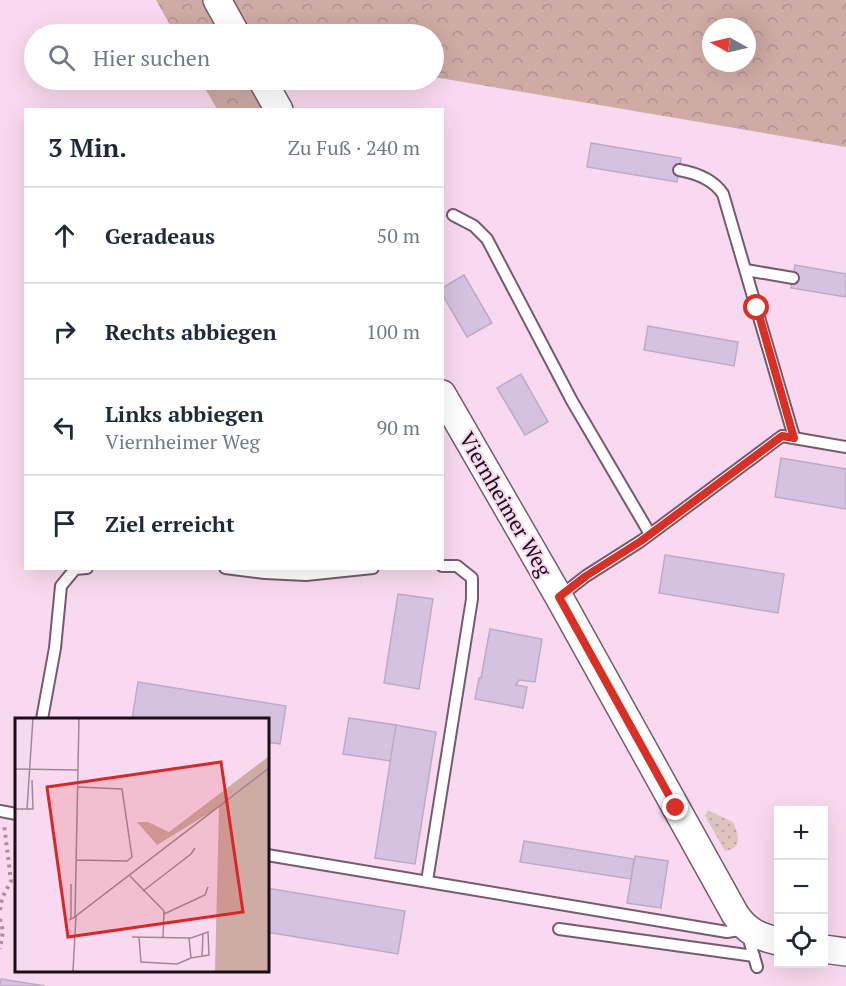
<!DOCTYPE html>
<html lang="de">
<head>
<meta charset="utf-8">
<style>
  body { margin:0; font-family:"PT Serif",serif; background:#f2f2f3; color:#1f2937 }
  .controls { position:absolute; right:18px; bottom:18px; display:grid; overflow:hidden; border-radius:0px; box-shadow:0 6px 24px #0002 }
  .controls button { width:54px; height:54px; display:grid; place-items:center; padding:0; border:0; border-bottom:2px solid #e0e1e3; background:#fff; color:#1f2937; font:30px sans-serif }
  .compass { position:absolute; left:702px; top:18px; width:54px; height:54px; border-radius:50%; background:#fff; box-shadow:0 6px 24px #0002; rotate:278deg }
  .stop { position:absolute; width:18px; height:18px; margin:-14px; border:4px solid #d93025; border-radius:50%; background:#fff }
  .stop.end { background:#d93025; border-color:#fff; box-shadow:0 2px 6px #0008 }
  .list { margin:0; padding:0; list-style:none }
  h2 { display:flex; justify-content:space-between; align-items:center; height:78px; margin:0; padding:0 24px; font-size:26px }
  h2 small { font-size:20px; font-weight:400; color:#747a83 }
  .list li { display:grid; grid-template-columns:39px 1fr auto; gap:18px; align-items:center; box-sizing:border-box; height:96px; padding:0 24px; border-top:2px solid #e0e1e3 }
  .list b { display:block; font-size:22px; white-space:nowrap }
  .list p { margin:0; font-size:20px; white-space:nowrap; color:#747a83 }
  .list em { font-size:20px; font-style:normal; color:#747a83 }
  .icon { flex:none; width:33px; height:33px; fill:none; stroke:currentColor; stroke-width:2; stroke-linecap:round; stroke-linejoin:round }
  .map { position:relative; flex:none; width:846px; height:986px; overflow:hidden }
  .search { position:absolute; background:#fff; box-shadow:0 6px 24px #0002; left:24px; top:24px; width:420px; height:66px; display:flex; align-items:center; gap:15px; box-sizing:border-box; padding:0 21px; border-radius:33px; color:#747a83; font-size:22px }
  .panel { position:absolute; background:#fff; box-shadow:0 6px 24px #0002; left:24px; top:108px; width:420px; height:462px; border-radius:0px }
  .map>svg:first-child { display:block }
  .grass { fill:url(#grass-dots) }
  .forest { fill:url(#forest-crowns); fill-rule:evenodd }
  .building { fill:#d4c2e0; stroke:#bcabc8; stroke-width:1.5 }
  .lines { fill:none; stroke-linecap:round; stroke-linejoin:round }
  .service-casing { stroke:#765b6e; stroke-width:14 }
  .tertiary-casing { stroke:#765b6e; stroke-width:30 }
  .path { stroke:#a88fa0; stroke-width:4; stroke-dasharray:3 4.5; stroke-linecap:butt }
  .service { stroke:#fff; stroke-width:10 }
  .tertiary { stroke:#fff; stroke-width:27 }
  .route { stroke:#d93025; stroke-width:8 }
  .labels { text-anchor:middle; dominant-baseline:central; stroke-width:4.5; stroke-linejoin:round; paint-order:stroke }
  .street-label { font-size:21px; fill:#1a0f17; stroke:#f9d9ef }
  .inset-road { fill:none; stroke:#a08899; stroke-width:1.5 }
  .view { fill:#d62828; fill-opacity:0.15; stroke:#d62828; stroke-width:3 }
  .inset-edge { fill:none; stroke:#1a0f17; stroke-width:3 }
</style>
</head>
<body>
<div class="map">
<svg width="846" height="986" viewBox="0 0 846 986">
  <defs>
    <pattern id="grass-dots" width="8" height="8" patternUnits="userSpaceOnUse" patternTransform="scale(1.5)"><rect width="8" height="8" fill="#dec4bf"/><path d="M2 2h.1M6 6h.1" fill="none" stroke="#bea7a3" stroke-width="1.8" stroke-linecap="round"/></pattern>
    <pattern id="forest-crowns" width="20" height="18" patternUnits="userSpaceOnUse" patternTransform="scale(1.5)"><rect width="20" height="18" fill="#ceaba4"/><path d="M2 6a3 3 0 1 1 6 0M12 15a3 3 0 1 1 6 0" fill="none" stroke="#b0928c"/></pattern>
  </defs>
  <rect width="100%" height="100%" fill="#f9d9ef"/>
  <path class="grass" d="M708,810L733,822C739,836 743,848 725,851L705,816Z"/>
  <g class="forest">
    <path d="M156,0H846V147L434,77V34H175ZM711,27H747V63H711Z"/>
    <polygon points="200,80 262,80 275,109 217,109"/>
  </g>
  <g class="building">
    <polygon points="591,143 681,158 677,182 587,167"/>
    <polygon points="795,265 846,274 846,297 791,288"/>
    <polygon points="464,275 492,323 467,337 442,294 442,288"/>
    <polygon points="648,326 738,342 734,366 644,350"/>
    <polygon points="521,374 548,422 525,435 497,388"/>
    <polygon points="781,458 846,469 846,509 775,497"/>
    <polygon points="665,555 784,574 778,613 659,593"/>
    <polygon points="398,594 433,599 419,689 384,683"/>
    <polygon points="490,629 542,639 535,682 519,680 516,685 527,687 523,708 475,699 479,678 481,678"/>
    <polygon points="138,682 286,706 280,744 267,742 267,719 132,719"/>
    <polygon points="349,718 396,725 391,761 343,754"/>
    <polygon points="396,725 436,732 415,864 375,858"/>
    <polygon points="524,841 634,859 631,879 520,862"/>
    <polygon points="635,856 668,861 661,908 627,903"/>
    <polygon points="267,888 405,911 398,954 267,932"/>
    <polygon points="1,979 45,986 0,986"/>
  </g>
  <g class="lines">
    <g class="service-casing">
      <g id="service">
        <path d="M679,170C696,173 713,179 723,194L794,437"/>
        <polyline points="453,215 474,226 487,239 572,401 650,534"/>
        <polyline points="746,270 793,278"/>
        <polyline points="225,568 265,573 306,575 373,568"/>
        <polyline points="559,597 586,576 641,541 782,436 846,447"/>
        <polyline points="42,719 55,648 61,586 75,569 87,568"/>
        <polyline points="0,811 16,814"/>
        <polyline points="267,855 727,932 746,929 757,967"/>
        <polyline points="427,881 472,599 472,578 457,566 442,566"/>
        <polyline points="559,929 754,956"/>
      </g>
    </g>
    <g class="tertiary-casing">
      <g id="tertiary">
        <polyline points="217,0 236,34"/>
        <polyline points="262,80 279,110"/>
        <path d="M442,394L559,597L735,914C746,931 759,937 778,941"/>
        <polyline points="824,949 846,952"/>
      </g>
    </g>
    <g class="path">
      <polyline points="0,910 2,898 11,881 4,824"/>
      <polyline points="0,919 3,931 0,949"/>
    </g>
    <use href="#service" class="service"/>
    <use href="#tertiary" class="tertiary"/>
  </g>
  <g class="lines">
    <polyline class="route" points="676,808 559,597 586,576 641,541 782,436 794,438 757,308"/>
  </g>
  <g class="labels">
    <g class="street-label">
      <text transform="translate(506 504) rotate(60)">Viernheimer Weg</text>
    </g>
  </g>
  <g transform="translate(15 718)">
    <rect width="254" height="254" fill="#f9d9ef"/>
    <path d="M253,39V253H200L204,89L142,127L122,104H133L154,114Z" fill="#ceaba4"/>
    <path class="inset-road" d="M0,51L63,52M0,91H12L18,0M12,91H18L17,62M61,142L112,143L117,139L107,71L63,69M115,158L149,193L148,219M128,173L176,136L180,130M149,196L190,177L193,169M56,201V166M54,202L60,199L64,0M117,219L176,220L193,214L194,237L176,240L174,220M124,219L126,244L162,246L176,240M187,239L188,215M58,253L61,198L254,50"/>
    <path class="view" d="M206,44L228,194L53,219L32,69Z"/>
    <rect width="254" height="254" class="inset-edge"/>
  </g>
</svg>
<div class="controls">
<button>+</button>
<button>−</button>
<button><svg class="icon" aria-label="locate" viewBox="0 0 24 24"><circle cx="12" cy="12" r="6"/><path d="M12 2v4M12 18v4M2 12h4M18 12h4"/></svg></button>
</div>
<svg class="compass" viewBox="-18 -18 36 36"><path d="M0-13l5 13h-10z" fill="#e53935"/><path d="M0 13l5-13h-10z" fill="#747a83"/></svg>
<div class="stop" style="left:757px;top:308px"></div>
<div class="stop end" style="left:676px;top:808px"></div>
<div class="search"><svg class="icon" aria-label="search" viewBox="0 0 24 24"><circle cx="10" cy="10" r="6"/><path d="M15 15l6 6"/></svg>Hier suchen</div>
<section class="panel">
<h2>3 Min.<small>Zu Fuß · 240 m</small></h2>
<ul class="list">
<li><svg class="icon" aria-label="ahead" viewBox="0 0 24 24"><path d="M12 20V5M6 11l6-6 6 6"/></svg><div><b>Geradeaus</b></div><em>50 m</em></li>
<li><svg class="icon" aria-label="right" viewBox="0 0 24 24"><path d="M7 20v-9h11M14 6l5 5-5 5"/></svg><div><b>Rechts abbiegen</b></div><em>100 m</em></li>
<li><svg class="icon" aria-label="left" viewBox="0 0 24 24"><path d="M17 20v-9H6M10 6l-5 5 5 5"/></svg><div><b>Links abbiegen</b><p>Viernheimer Weg</p></div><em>90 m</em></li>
<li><svg class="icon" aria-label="arrive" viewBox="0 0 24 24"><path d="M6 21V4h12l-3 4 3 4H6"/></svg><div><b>Ziel erreicht</b></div></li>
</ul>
</section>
</div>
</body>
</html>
